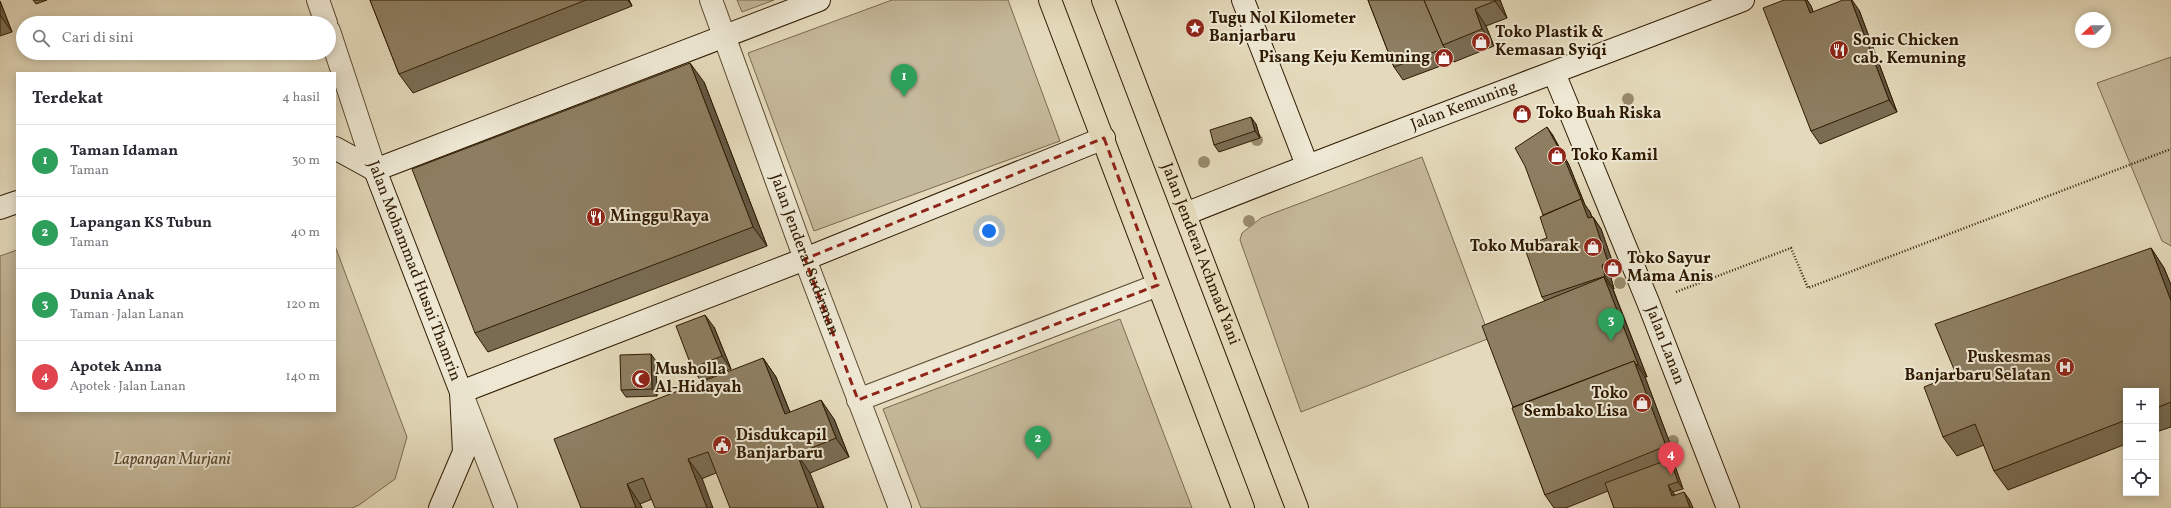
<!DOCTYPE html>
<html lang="id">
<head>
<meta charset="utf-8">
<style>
  body { margin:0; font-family:Vollkorn,serif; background:#f2f2f3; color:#2b2b33 }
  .controls { position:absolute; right:12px; bottom:12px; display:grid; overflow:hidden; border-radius:0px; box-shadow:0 2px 10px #0003 }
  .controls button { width:36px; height:36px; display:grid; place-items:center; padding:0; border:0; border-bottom:1px solid #e1e1e2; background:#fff; color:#2b2b33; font:20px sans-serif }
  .compass { position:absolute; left:2075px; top:12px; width:36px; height:36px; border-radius:50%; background:#fff; box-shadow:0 2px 10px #0003; rotate:248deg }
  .you { position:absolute; left:989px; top:231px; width:14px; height:14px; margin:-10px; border:3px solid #fff; border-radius:50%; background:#1a73e8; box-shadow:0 0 0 6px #1a73e833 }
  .badge { display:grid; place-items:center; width:26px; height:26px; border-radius:50%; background:#8f2418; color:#fff; font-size:13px; font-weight:700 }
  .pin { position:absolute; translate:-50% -33px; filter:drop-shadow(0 1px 2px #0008) }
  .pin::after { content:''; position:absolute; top:21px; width:14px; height:12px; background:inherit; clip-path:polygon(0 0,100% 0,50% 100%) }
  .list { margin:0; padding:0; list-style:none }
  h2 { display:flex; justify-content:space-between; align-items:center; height:52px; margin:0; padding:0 16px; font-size:17px }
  h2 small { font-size:13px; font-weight:400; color:#7c7c81 }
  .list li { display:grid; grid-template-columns:26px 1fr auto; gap:12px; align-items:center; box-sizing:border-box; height:72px; padding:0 16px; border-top:1px solid #e1e1e2 }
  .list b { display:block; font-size:15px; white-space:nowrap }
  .list p { margin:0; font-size:13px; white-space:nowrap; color:#7c7c81 }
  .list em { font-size:13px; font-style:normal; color:#7c7c81 }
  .icon { flex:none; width:22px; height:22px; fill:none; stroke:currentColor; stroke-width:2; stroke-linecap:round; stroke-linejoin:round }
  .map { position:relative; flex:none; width:2171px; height:508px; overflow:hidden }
  .search { position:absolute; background:#fff; box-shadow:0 2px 10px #0003; left:16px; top:16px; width:320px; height:44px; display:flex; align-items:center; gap:10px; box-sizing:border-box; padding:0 14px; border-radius:22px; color:#7c7c81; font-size:15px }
  .panel { position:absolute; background:#fff; box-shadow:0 2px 10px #0003; left:16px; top:72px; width:320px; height:340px; border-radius:0px }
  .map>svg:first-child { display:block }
  .green { fill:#c5b99b; stroke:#7a6a4e }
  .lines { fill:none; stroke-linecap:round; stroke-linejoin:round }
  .street-casing { stroke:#5c4a2f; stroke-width:24 }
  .secondary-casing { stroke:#2f1a00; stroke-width:24 }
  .highway-casing { stroke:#2f1a00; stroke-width:24 }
  .path { stroke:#2f1a00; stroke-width:2.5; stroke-dasharray:1 2; stroke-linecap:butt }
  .street { stroke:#ede7d3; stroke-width:22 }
  .secondary { stroke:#ede7d3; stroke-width:22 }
  .highway { stroke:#e4dabb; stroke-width:22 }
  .tree { fill:#998b6d }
  .wall { fill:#796c53; stroke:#2f1a00 }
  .shaded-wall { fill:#635844; stroke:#2f1a00 }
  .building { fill:#8d7e61; stroke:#2f1a00 }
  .marked { fill:none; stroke:#8f2418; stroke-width:3; stroke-dasharray:8 5; stroke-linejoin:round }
  .labels { text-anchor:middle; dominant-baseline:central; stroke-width:4; stroke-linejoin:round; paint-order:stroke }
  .poi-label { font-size:16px; font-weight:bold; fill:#2f1a00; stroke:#ede7d3; text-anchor:start }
  .street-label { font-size:16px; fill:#2f1a00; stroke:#ede7d3 }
  .park-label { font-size:16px; font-style:italic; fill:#5c4a2e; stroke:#ede7d3 }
</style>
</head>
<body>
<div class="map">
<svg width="2171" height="508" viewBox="0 0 2171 508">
  <rect width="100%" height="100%" fill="#e4dabb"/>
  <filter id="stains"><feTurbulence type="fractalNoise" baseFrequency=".005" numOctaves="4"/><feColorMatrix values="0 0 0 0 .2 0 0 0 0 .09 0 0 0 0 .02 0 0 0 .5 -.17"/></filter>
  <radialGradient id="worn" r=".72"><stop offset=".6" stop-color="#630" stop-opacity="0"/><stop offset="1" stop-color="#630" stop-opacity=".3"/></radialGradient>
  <g class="green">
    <polygon points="737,0 774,0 742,12"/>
    <polygon points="892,0 1008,0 1060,141 814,231 748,53"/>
    <polygon points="2171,57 2171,246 2162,241 2097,83"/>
    <polygon points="1422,157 1490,338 1301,412 1240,240 1242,233 1261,218"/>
    <polygon points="335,246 407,437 395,479 359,505 352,508 0,508 0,256 17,250 17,411 335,411"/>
    <polygon points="1120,319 1192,508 921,508 883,409"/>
  </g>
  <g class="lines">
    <g class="street-casing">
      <g id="street">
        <polyline points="318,0 326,23"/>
        <path id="s1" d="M711,0L805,259L900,508"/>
        <polyline points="329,31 375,170"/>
        <polyline points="463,397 506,508"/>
        <polyline points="858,400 1158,285"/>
      </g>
    </g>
    <g class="secondary-casing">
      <g id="secondary">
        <polyline points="1243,0 1307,165"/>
        <path id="s2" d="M1554,73L1648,302L1728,508"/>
        <polyline points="335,148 375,170"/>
        <polyline points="375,170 819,0"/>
        <polyline points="375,170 461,392 464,452 440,508"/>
        <polyline points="0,208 17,202"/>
        <path id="s3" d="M1185,214C1370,140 1557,72 1743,0"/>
        <polyline points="461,392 805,259 1104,138"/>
      </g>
    </g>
    <g class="highway-casing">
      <g id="highway">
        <polyline points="1050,0 1243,508"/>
        <path id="s4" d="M1103,0L1297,508"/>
      </g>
    </g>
    <polyline class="path" points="1676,292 1791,248 1808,288 2171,149"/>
    <use href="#street" class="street"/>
    <use href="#secondary" class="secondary"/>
    <use href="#highway" class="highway"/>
  </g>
  <g class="tree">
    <circle cx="1628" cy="99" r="6"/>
    <circle cx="1257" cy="140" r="6"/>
    <circle cx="1204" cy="162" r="6"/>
    <circle cx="1249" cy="221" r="6"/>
    <circle cx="1620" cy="283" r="6"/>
    <circle cx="1673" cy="441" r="6"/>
  </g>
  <g class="wall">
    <polygon points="33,0 47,0 36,4"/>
    <polygon points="370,0 629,0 632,6 413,93 399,74"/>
    <polygon points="1368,0 1500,0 1507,18 1486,26 1494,46 1454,62 1454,61 1403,80 1394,67"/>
    <polygon points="1784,0 1807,0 1811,6 1813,12 1859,10 1897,112 1820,144 1811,131"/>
    <polygon points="0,1 12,32 0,36"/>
    <polygon points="704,82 767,246 488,352 475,333"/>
    <polygon points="1256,124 1260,138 1219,152 1214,145"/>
    <polygon points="1552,134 1569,165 1585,205 1590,212 1592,217 1593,217 1601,229 1617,275 1611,278 1614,289 1613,289 1647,377 1645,377 1677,462 1674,464 1675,466 1683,489 1673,492 1675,495 1689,499 1693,508 1614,508 1608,491 1566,508 1554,508 1545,495 1513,407 1545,301 1542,297 1547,238 1543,215"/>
    <polygon points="2151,248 2164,268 2171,285 2171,427 2156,432 2156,391 2126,391 2126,444 2008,490 1994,471 1984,445 1957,456 1943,437 1956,374"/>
    <polygon points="714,327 731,369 701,381 692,368"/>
    <polygon points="763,358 776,377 790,412 834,419 849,457 810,473 716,473 640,504 642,508 581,508"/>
    <polygon points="656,361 657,396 626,397 621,390"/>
  </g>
  <g class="shaded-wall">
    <polygon points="628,0 629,0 632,6"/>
    <polygon points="1495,0 1500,0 1507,18 1495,1"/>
    <polygon points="1805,0 1807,0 1811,6 1819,26 1810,13"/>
    <polygon points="1851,0 1852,0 1859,10 1897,112 1889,100"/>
    <polygon points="0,1 12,32 0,15"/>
    <polygon points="1475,9 1486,26 1494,46 1482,29"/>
    <polygon points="690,63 704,82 767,246 753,227"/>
    <polygon points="1251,117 1256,124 1260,138 1255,131"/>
    <polygon points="1547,127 1552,134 1569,165 1585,205 1590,212 1597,231 1588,218"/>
    <polygon points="1593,217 1601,229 1617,275 1608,262"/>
    <polygon points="2151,248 2164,268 2171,285 2171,301"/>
    <polygon points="1602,265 1611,278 1614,289 1605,276"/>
    <polygon points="1604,277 1613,290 1647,377 1638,364"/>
    <polygon points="705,315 714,327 731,369 722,356"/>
    <polygon points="651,354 656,361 657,396 652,389"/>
    <polygon points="763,358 776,377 798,433 785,414"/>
    <polygon points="1634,361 1645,377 1677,462 1666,446"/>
    <polygon points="821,400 834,419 849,457 836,438"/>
    <polygon points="797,454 810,473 824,508 818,508"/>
    <polygon points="688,459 702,478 713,508 707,508"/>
    <polygon points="1670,459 1675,466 1683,489 1678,482"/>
    <polygon points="627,484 640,504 642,508 636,508"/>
    <polygon points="1668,485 1673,492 1677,503 1672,496"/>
    <polygon points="1684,492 1689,499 1693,508 1690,508"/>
  </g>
  <g class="building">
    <polygon points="370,0 586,0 399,74"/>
    <polygon points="1368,0 1424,0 1443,45 1445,48 1394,67"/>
    <polygon points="1424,0 1495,0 1495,1 1475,9 1482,29 1443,45"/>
    <polygon points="1784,0 1805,0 1810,13 1843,0 1851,0 1889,100 1811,131 1763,8"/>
    <polygon points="690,63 753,227 475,333 412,169"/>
    <polygon points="1251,117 1255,131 1214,145 1210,130"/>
    <polygon points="1547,127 1564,158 1581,199 1543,215 1525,166 1515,148"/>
    <polygon points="1581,199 1588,218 1593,217 1608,262 1602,265 1605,276 1542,297 1524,246 1547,238 1540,217"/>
    <polygon points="2151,248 2171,301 2171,402 2156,408 2156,391 2126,391 2126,420 1994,471 1975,424 1943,437 1924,387 1956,374 1935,324"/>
    <polygon points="1604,277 1638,364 1636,365 1634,361 1513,407 1482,326"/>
    <polygon points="705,315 722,356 692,368 676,326"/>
    <polygon points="651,354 652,389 621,390 620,355"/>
    <polygon points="763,358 785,414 821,400 836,438 797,454 818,508 730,508 708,452 688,459 707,508 655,508 643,478 627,484 636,508 581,508 554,439"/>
    <polygon points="1634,361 1666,446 1545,495 1512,408"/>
    <polygon points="1670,459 1678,482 1668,485 1672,496 1684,492 1690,508 1614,508 1605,483"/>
  </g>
  <path class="marked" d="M1104,138L1158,285L858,400L805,259Z"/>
  <defs>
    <g id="sight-disc" transform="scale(1)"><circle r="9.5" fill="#8f2418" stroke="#ede7d3"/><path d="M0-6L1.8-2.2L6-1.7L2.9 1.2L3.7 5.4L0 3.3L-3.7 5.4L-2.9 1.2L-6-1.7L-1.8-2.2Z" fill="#fff"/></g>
    <g id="shop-disc" transform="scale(1)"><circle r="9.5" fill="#8f2418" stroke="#ede7d3"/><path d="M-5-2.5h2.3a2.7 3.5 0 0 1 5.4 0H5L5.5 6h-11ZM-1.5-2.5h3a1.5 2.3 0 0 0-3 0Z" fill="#fff"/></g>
    <g id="restaurant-disc" transform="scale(1)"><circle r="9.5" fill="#8f2418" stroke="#ede7d3"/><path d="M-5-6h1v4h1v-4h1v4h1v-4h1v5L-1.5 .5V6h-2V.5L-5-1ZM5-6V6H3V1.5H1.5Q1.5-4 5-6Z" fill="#fff"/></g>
    <g id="hospital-disc" transform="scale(1)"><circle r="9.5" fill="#8f2418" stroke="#ede7d3"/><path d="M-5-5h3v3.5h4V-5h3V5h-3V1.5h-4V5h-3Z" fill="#fff"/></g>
    <g id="mosque-disc" transform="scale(1)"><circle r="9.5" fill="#8f2418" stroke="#ede7d3"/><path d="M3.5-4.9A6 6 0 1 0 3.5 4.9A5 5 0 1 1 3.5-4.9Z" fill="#fff"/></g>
    <g id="civic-disc" transform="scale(1)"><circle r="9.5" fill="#8f2418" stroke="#ede7d3"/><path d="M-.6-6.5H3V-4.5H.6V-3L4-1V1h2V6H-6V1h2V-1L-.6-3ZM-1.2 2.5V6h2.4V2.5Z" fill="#fff"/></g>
  </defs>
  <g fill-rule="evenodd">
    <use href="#sight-disc" x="1195" y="28"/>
    <use href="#shop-disc" x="1481" y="42"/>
    <use href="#restaurant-disc" x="1839" y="50"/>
    <use href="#shop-disc" x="1444" y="58"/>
    <use href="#shop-disc" x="1522" y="114"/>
    <use href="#shop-disc" x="1557" y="156"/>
    <use href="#restaurant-disc" x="596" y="217"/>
    <use href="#shop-disc" x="1593" y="247"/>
    <use href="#shop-disc" x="1613" y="268"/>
    <use href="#hospital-disc" x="2065" y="367"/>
    <use href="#mosque-disc" x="641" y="379"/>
    <use href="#shop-disc" x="1642" y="403"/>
    <use href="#civic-disc" x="722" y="445"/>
  </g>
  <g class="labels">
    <g class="poi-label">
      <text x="1209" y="19">Tugu Nol Kilometer<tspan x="1209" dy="18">Banjarbaru</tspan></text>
      <text x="1495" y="33">Toko Plastik &amp;<tspan x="1495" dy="18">Kemasan Syiqi</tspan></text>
      <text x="1853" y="41">Sonic Chicken<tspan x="1853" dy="18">cab. Kemuning</tspan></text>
      <text x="1430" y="58" text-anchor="end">Pisang Keju Kemuning</text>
      <text x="1536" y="114">Toko Buah Riska</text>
      <text x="1571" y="156">Toko Kamil</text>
      <text x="610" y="217">Minggu Raya</text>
      <text x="1579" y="247" text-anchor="end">Toko Mubarak</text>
      <text x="1627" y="259">Toko Sayur<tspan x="1627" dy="18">Mama Anis</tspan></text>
      <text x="2051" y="358" text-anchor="end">Puskesmas<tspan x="2051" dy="18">Banjarbaru Selatan</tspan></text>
      <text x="655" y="370">Musholla<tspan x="655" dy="18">Al-Hidayah</tspan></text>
      <text x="1628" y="394" text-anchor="end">Toko<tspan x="1628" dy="18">Sembako Lisa</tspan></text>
      <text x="736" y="436">Disdukcapil<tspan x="736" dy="18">Banjarbaru</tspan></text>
    </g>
    <g class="street-label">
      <text stroke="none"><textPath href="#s3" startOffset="299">Jalan Kemuning</textPath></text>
      <text stroke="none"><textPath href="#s4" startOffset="272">Jalan Jenderal Achmad Yani</textPath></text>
      <text stroke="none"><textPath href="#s1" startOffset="271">Jalan Jenderal Sudirman</textPath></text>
      <text transform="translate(414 271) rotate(69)">Jalan Mohammad Husni Thamrin</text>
      <text stroke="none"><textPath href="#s2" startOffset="294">Jalan Lanan</textPath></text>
    </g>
    <g class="park-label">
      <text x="172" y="460">Lapangan Murjani</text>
    </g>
  </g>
  <rect width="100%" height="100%" filter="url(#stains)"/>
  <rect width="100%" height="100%" fill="url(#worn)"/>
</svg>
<div class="controls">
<button>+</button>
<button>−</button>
<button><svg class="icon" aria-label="locate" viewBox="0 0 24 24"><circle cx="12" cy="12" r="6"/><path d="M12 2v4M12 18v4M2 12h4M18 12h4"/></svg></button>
</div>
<svg class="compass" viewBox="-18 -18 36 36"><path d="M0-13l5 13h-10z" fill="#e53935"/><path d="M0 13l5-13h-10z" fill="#7c7c81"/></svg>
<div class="you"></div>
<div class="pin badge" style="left:904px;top:97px;background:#2e9e5b">1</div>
<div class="pin badge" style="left:1038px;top:459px;background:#2e9e5b">2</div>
<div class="pin badge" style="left:1611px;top:341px;background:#2e9e5b">3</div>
<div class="pin badge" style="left:1671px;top:475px;background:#e0444e">4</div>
<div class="search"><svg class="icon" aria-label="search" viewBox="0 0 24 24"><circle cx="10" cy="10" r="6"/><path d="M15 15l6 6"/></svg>Cari di sini</div>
<section class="panel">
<h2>Terdekat<small>4 hasil</small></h2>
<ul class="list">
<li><span class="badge" style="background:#2e9e5b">1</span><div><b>Taman Idaman</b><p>Taman</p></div><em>30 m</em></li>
<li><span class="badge" style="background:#2e9e5b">2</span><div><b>Lapangan KS Tubun</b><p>Taman</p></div><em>40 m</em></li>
<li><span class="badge" style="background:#2e9e5b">3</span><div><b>Dunia Anak</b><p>Taman · Jalan Lanan</p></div><em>120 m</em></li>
<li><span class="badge" style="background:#e0444e">4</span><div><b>Apotek Anna</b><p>Apotek · Jalan Lanan</p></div><em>140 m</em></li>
</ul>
</section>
</div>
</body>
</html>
